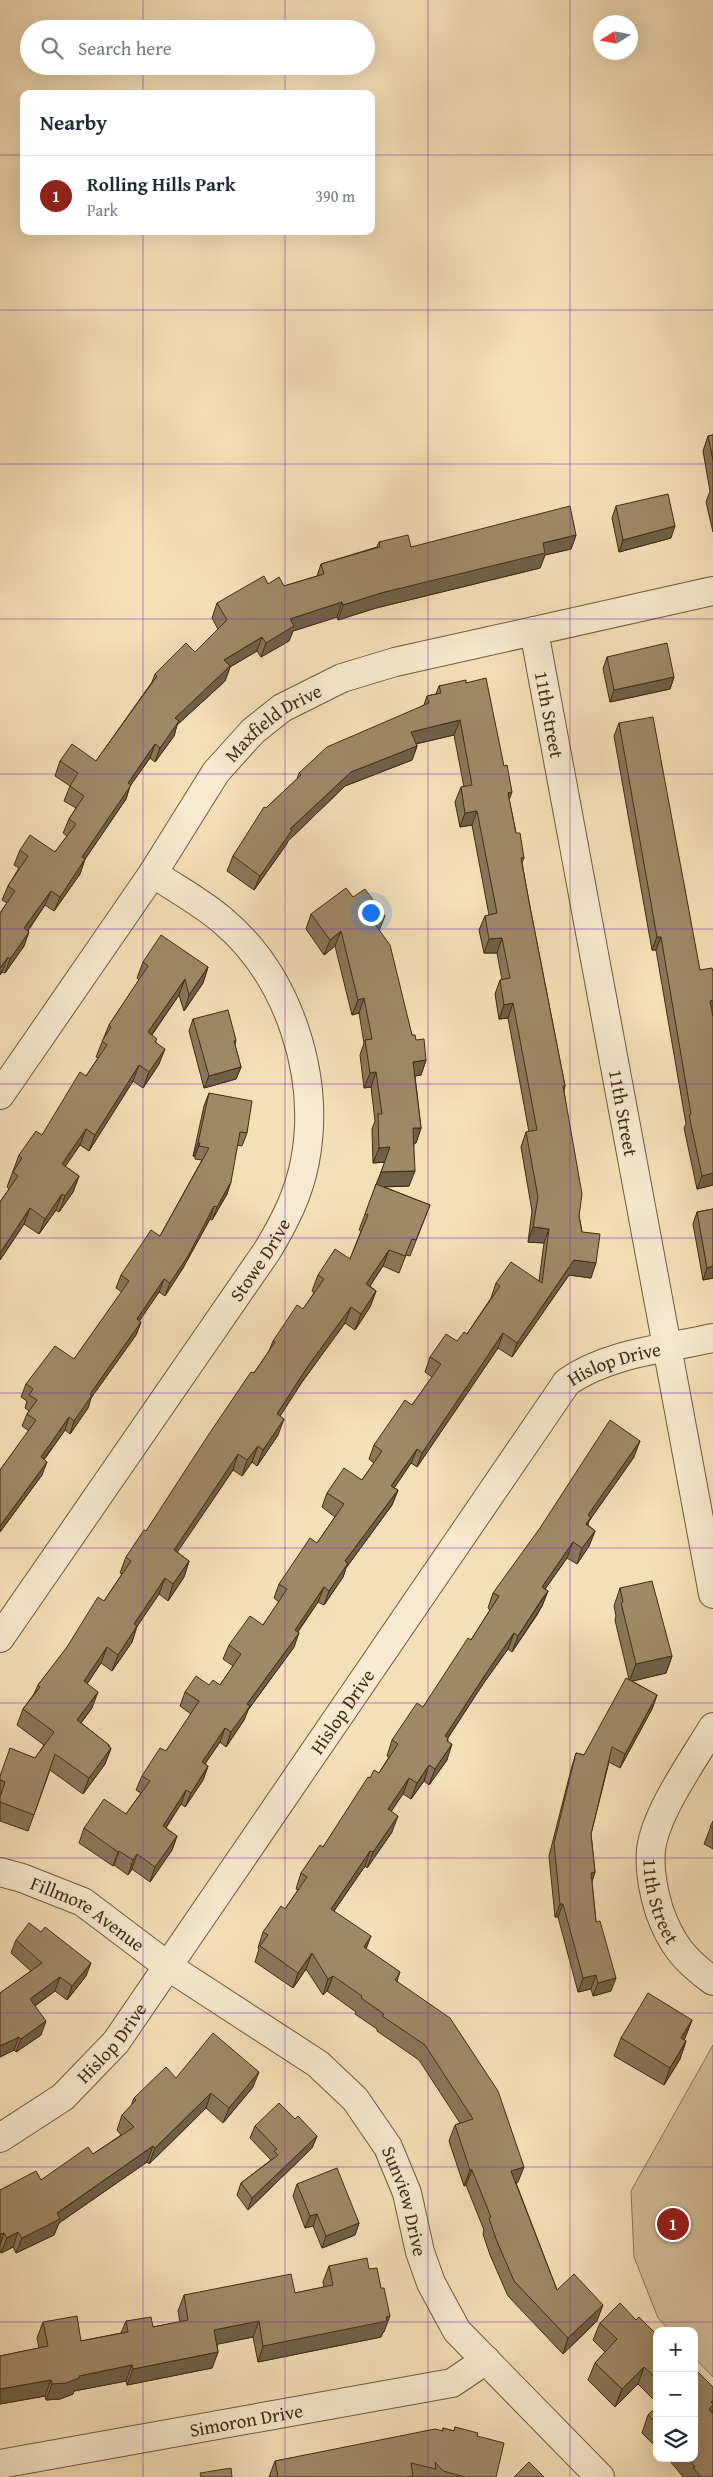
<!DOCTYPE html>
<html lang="en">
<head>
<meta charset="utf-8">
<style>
  body { margin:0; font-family:"Gentium Book Plus",serif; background:#f2f2f3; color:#1f2937 }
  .controls { position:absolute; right:15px; bottom:15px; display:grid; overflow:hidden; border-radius:10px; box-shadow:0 5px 20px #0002 }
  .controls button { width:45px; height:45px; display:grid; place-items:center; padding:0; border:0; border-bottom:1px solid #e0e1e3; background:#fff; color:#1f2937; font:25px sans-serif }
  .compass { position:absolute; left:593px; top:15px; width:45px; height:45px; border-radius:50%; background:#fff; box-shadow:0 5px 20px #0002; rotate:259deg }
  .you { position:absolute; left:370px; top:912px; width:18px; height:18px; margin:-12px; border:4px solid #fff; border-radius:50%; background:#1a73e8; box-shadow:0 0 0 8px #1a73e833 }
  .badge { display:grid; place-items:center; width:32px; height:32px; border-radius:50%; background:#8f2418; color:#fff; font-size:16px; font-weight:700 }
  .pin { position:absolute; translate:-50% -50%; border:2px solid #fff; box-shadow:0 1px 5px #0006 }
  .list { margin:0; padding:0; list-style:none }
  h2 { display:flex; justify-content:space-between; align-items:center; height:65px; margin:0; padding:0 20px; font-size:21px }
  h2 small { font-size:16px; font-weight:400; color:#747a83 }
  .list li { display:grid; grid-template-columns:32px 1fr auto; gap:15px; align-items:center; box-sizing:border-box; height:80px; padding:0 20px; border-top:1px solid #e0e1e3 }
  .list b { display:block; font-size:19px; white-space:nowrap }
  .list p { margin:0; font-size:16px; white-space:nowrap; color:#747a83 }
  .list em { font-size:16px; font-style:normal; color:#747a83 }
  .icon { flex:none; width:28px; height:28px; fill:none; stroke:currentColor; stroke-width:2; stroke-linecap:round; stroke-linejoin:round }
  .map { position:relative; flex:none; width:713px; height:2477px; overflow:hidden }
  .search { position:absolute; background:#fff; box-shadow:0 5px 20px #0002; left:20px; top:20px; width:355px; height:55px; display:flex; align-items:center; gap:12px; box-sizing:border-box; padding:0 18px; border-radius:28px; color:#747a83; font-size:19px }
  .panel { position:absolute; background:#fff; box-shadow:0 5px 20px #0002; left:20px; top:90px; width:355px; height:145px; border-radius:10px }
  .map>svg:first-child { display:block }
  .green { fill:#d7c19b; stroke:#8c7656 }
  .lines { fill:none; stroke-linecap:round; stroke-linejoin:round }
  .minor-casing { stroke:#6f593a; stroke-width:30 }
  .minor { stroke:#f8ead0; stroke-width:28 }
  .wall { fill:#897659; stroke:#422c11 }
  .shaded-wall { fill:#6f6048; stroke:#422c11 }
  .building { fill:#9f8967; stroke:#422c11 }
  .grid { fill:none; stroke:#7b2cbf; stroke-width:1; stroke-opacity:0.55 }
  .labels { text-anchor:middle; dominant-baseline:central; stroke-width:4; stroke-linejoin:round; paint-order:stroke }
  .street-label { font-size:19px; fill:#422c11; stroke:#f8ead0 }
</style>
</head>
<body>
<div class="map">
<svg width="713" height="2477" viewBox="0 0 713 2477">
  <rect width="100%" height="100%" fill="#f5dfb7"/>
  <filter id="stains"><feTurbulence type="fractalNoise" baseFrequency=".004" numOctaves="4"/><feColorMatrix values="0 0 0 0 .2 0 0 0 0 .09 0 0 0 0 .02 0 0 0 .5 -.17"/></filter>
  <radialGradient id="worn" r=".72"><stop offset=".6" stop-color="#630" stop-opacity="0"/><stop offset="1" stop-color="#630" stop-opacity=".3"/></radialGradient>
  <polygon class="green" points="713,2045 713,2377 694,2357 694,2331 670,2331 658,2318 634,2257 631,2191"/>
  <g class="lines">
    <g class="minor-casing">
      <g id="minor">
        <path id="s1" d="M534,631L713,1594"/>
        <path id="s2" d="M0,1095L153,873L216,772L253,731L282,708L342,678L395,662L713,591"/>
        <path id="s3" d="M0,1638L267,1251C284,1223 299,1194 305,1161C321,1076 289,976 222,920C201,902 176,889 153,873"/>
        <path id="s4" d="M713,1727C694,1759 655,1813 651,1850C649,1870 653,1890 659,1910C671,1944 684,1960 713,1981"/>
        <path id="s5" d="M0,1872L22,1878L83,1902L169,1967L318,2064L355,2099L388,2147L407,2193L420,2252L431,2283L457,2331L600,2477"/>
        <path id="s6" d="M0,2138L63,2097L116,2042L567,1382C609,1353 664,1349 713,1338"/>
        <path id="s7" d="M0,2464L452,2383L486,2360"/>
      </g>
    </g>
    <use href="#minor" class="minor"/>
  </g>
  <g class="wall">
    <polygon points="713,435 713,532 706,502 710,491 703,451 708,436"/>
    <polygon points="616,506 671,538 619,552 612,518"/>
    <polygon points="576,535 571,549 545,555 540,568 376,608 338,620 337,617 293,631 289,641 261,657 257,651 230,667 225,681 177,725 174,736 155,762 150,758 130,786 126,799 85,859 80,874 54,911 45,905 28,931 24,946 5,973 2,972 0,975 0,913 7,903 2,900 8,886 19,868 14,865 20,850 55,852 67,836 63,833 69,819 76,808 64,801 70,786 55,776 60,761 96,761 152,682 155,674 195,652 218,629 212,618 217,603 268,584 284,586 317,576 321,564 377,547 379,542 411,547"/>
    <polygon points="607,657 674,677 670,689 610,702 603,669"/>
    <polygon points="466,683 509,799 516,833 524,858 522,863 530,907 565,1086 564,1090 579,1216 591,1278 569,1275 512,1357 498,1348 417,1467 411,1463 394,1488 398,1490 392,1505 346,1568 343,1577 324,1605 318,1602 298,1632 294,1647 248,1710 244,1720 226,1747 220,1742 205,1764 208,1766 203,1780 185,1807 181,1804 166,1828 177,1836 172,1850 150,1882 132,1869 128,1875 114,1865 113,1866 79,1843 84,1828 126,1814 141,1793 136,1790 142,1776 166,1751 191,1714 180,1706 185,1692 209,1685 220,1685 233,1666 223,1659 229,1645 263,1625 279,1602 274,1598 279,1584 317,1543 335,1517 322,1507 327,1493 362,1480 374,1463 369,1459 374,1445 412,1405 432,1377 425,1372 430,1357 457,1341 467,1334 491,1298 496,1283 539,1281 544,1243 528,1242 532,1211 521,1147 526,1132 529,1132 508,1018 499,1019 495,994 500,980 502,980 497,953 484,953 479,930 485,916 489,915 472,825 460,827 455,802 461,787 464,787 454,735 416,744 417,746 412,760 345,786 288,841 286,845 254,890 227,871 233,856 266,808 297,779 299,773 424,705 427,696 436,694 439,686"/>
    <polygon points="619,723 700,970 713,1017 713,1185 697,1189 684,1128 686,1124 656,950 652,950 614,736"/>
    <polygon points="311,914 379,931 412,1035 416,1040 426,1060 421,1075 415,1076 421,1128 416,1143 414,1143 409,1186 384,1187 430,1205 410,1256 406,1255 399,1273 383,1266 370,1286 376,1291 370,1307 355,1330 345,1323 302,1382 280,1416 278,1435 257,1466 252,1462 242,1476 233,1470 177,1552 189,1561 184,1577 168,1601 159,1594 137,1626 132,1642 112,1671 101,1663 87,1684 92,1708 81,1723 109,1745 109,1747 111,1748 105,1764 83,1794 50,1770 28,1831 0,1821 0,1776 35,1758 44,1745 17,1725 23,1709 34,1694 38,1685 104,1601 122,1574 120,1573 126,1557 146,1531 269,1351 273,1341 303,1309 314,1293 312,1291 318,1275 350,1259 361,1231 359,1230 385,1162 373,1163 372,1129 375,1121 371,1087 364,1088 360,1055 364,1043 359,1013 352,1015 335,946 324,955 306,929"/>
    <polygon points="143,962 208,967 203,983 184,1011 179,995 152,1035 156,1042 159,1064 143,1088 133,1081 89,1151 80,1145 65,1166 79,1176 73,1192 59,1212 56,1210 39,1234 24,1224 0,1260 0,1202 9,1189 7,1187 19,1155 42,1135 86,1076 98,1058 96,1057 109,1025 139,980 137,978"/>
    <polygon points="193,1019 236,1040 235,1045 241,1067 236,1079 204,1088 189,1031"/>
    <polygon points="209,1093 247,1133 242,1146 237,1145 227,1194 212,1220 210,1219 183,1268 165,1296 159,1292 139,1321 141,1322 136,1335 91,1398 88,1408 70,1434 65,1430 44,1460 42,1475 0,1532 0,1470 29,1431 22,1426 27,1414 29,1411 25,1408 27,1401 21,1397 26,1384 74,1359 122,1292 116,1288 121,1275 160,1236 202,1160 195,1159 195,1156 193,1156 204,1106"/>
    <polygon points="713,1209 713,1278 703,1280 693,1224 697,1212"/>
    <polygon points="634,1457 589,1521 588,1525 595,1531 589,1546 577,1564 567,1558 545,1589 548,1591 542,1606 537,1615 512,1652 508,1649 483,1684 448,1738 447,1760 429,1785 424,1781 411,1799 403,1794 391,1811 392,1832 367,1868 365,1866 334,1911 366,1949 400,1972 397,1981 518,2182 516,2183 557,2290 597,2321 563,2354 508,2296 490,2255 483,2234 484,2230 466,2185 464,2186 449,2141 455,2125 460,2123 419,2060 377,2031 377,2029 355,2014 356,2012 327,1991 323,1995 306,1969 293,1988 255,1962 259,1949 258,1948 263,1932 285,1909 298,1890 296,1889 301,1873 323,1847 370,1778 379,1773 389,1757 387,1756 392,1740 423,1707 471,1640 490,1610 488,1608 493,1593"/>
    <polygon points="620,1588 672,1656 666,1673 632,1681 657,1695 652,1709 620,1768 609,1762 591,1834 595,1872 592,1882 596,1922 611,1991 593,1996 591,1989 578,1992 558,1917 555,1917 549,1856 572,1766 576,1753 584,1755 629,1679 615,1620 616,1616 614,1606"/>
    <polygon points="713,1821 713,1849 704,1844"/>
    <polygon points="16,1940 86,1976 67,2000 55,1991 35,2006 41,2035 16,2052 14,2050 0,2057 0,1993 31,1971 11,1953"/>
    <polygon points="692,2020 684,2040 686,2041 680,2059 664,2085 614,2056 621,2038"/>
    <polygon points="176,2078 253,2087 223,2123 206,2108 149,2164 147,2162 59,2223 54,2235 16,2253 13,2247 1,2253 0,2251 0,2190 41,2180 93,2154 121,2135 117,2130 122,2115 131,2106 134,2098"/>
    <polygon points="295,2119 317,2136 312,2148 248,2210 237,2195 241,2183 271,2160 250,2138 255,2126"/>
    <polygon points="297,2184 359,2223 355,2235 322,2248 313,2226 305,2228 293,2196"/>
    <polygon points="329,2266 369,2269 384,2332 383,2332 381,2337 258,2362 253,2337 217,2344 218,2352 212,2368 127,2385 126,2381 74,2391 73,2394 60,2399 46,2400 45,2396 0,2404 0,2356 39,2348 37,2338 43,2322 81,2341 121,2333 126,2321 153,2327 180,2322 178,2311 184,2295 295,2293 324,2287 323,2282"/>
    <polygon points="636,2320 657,2335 657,2403 638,2384 615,2407 588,2380 595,2363 605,2352 593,2340 600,2323"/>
    <polygon points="713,2387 713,2411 712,2413 713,2477 683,2477 676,2468 667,2458 694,2458"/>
    <polygon points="657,2407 657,2448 642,2433 648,2415"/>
    <polygon points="455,2427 477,2436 496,2477 269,2477 275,2461 442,2431 443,2428 454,2431"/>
  </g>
  <g class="shaded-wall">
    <polygon points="675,526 671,538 619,552 623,540"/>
    <polygon points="576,535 571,549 545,555 540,568 376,608 338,620 343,605 543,543"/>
    <polygon points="342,602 337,617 293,631 289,641 261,657 266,643 290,619"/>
    <polygon points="262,637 257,651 230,667 225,681 177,725 174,736 155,762 160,748 175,718 224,660"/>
    <polygon points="674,677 670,689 610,702 614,690"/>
    <polygon points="460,720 454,735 406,746 411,732"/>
    <polygon points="155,744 150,758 130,786 126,799 77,871 82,857 128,783"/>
    <polygon points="417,746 412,760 345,786 288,841 286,845 254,890 260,876 290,829 351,772"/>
    <polygon points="512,792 507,806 508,793"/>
    <polygon points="477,811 472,825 460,827 465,813"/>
    <polygon points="85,859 80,874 54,911 60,897"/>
    <polygon points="51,891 45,905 19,943 24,928"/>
    <polygon points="385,916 379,931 374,923"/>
    <polygon points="341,931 335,946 324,955 330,940"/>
    <polygon points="29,932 24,946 5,973 10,959"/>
    <polygon points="657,937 661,937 656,950 652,950"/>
    <polygon points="502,938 497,953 484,953 489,939"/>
    <polygon points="8,957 2,972 0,975 0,968"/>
    <polygon points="208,967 203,983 184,1011 189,995"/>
    <polygon points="185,979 179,995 142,1048 148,1032"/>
    <polygon points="364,998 359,1013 352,1015 358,1000"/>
    <polygon points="713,1000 713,1013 706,1014 710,1001"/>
    <polygon points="513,1003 508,1018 499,1019 504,1005"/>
    <polygon points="165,1049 159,1064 143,1088 149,1072"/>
    <polygon points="426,1060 421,1075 408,1077 413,1062"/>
    <polygon points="139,1065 133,1081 89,1151 95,1135"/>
    <polygon points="241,1067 236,1079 204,1088 209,1076"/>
    <polygon points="376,1072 371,1087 364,1088 370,1073"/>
    <polygon points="413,1128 421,1128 416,1143 408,1143"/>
    <polygon points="86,1129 80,1145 56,1180 62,1164"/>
    <polygon points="198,1143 200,1143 195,1156 193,1156"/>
    <polygon points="390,1147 385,1162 373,1163 379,1148"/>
    <polygon points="415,1171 409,1186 375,1187 381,1172"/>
    <polygon points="713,1173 713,1185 697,1189 702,1176"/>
    <polygon points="79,1176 73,1192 59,1212 65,1196"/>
    <polygon points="231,1182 227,1194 212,1220 217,1207"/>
    <polygon points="62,1194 56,1210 39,1234 45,1219"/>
    <polygon points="214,1206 210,1219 183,1268 165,1296 170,1283"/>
    <polygon points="30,1208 24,1224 0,1260 0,1253"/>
    <polygon points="533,1227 549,1229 544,1243 528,1242"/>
    <polygon points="389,1250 383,1266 360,1300 366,1284"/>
    <polygon points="574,1260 596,1263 591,1278 569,1275 512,1357 517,1343"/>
    <polygon points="713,1266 713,1278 703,1280 707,1268"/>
    <polygon points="164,1279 159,1292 132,1332 137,1319"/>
    <polygon points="376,1291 370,1307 355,1330 361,1314"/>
    <polygon points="351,1307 345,1323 302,1382 271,1430 277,1414 308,1366"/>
    <polygon points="141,1322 136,1335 91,1398 88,1408 70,1434 74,1421 90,1394"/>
    <polygon points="503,1333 498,1348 417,1467 422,1453"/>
    <polygon points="69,1417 65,1430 36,1470 41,1457"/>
    <polygon points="284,1419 278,1435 257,1466 263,1450"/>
    <polygon points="640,1441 634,1457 589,1521 585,1533 580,1540 588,1515"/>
    <polygon points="258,1446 252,1462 242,1476 247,1460"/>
    <polygon points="417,1449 411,1463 386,1500 391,1486"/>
    <polygon points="238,1454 233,1470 168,1566 174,1550"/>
    <polygon points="47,1462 42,1475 0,1532 0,1526"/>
    <polygon points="398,1490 392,1505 346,1568 343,1577 324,1605 329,1591 345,1561"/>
    <polygon points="595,1531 589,1546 577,1564 582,1548"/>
    <polygon points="573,1542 567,1558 536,1602 542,1587"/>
    <polygon points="189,1561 184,1577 168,1601 173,1584"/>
    <polygon points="165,1578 159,1594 128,1640 134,1624"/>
    <polygon points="324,1587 318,1602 289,1644 295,1630"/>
    <polygon points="548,1591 542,1606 512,1652 518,1636"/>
    <polygon points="137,1626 132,1642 112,1671 118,1655"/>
    <polygon points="299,1633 294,1647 248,1710 244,1720 226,1747 231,1732 247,1704"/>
    <polygon points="514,1633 508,1649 483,1684 439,1751 445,1736 489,1669"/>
    <polygon points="107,1647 101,1663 78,1697 84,1681"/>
    <polygon points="672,1656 666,1673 629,1682 636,1664"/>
    <polygon points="98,1692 92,1708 71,1736 77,1720"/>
    <polygon points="657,1695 652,1709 620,1768 625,1754"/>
    <polygon points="225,1728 220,1742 196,1776 202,1762"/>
    <polygon points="452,1744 447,1760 429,1785 435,1769"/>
    <polygon points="109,1745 105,1756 111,1748 105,1764 83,1794 89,1778"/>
    <polygon points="429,1765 424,1781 411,1799 417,1783"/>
    <polygon points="208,1766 203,1780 185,1807 191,1793"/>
    <polygon points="409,1778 403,1794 382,1825 388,1809"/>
    <polygon points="186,1790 181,1804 157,1840 163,1826"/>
    <polygon points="398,1816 392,1832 367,1868 373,1852"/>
    <polygon points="177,1836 172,1850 150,1882 155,1867"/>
    <polygon points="119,1851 114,1865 113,1866 118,1852"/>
    <polygon points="370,1851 365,1866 325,1924 331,1909"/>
    <polygon points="137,1854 132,1869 128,1875 133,1860"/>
    <polygon points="595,1872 590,1886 591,1873"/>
    <polygon points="560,1904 563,1904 558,1917 555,1917"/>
    <polygon points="371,1936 365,1952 364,1947"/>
    <polygon points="312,1953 306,1969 293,1988 298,1973"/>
    <polygon points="91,1963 86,1976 67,2000 72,1986"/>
    <polygon points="596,1975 591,1989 578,1992 583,1978"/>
    <polygon points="333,1976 327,1991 323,1995 328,1979"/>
    <polygon points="60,1977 55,1991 26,2012 30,1999"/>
    <polygon points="616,1978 611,1991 593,1996 598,1983"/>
    <polygon points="692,2020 685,2038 675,2055 681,2038"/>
    <polygon points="46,2021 41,2035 16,2052 21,2039"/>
    <polygon points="19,2037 14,2050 0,2057 0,2046"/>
    <polygon points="686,2041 680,2059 664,2085 670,2068"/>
    <polygon points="259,2072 253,2087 223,2123 229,2108"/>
    <polygon points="211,2093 206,2108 149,2164 155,2148"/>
    <polygon points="317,2136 312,2148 248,2210 252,2198"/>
    <polygon points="153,2146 147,2162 59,2223 54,2235 16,2253 22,2238"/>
    <polygon points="524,2167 518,2182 505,2187 511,2171"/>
    <polygon points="470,2170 472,2170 466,2185 464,2186"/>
    <polygon points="317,2214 313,2226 305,2228 310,2216"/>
    <polygon points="359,2223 355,2235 322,2248 326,2236"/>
    <polygon points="18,2232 13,2247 1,2253 7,2238"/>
    <polygon points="4,2233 0,2245 0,2234"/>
    <polygon points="603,2305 597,2321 563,2354 568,2338"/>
    <polygon points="390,2316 384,2332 383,2332 381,2337 258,2362 263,2346"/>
    <polygon points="259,2321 253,2337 209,2346 214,2330"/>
    <polygon points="218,2352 212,2368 127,2385 133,2369"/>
    <polygon points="132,2365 126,2381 74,2391 73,2394 60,2399 46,2400 52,2384 79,2376"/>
    <polygon points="644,2367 638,2384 615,2407 622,2389"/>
    <polygon points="51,2380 45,2396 0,2404 0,2389"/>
    <polygon points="713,2400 713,2411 710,2414 703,2427 711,2402"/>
  </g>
  <g class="building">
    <polygon points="713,435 713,460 708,436"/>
    <polygon points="668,494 675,526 623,540 616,506"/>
    <polygon points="570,506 576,535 543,543 545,553 381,593 343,605 342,602 290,619 294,626 266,643 262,637 224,660 230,666 175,718 179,721 160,748 155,744 128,783 131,785 82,857 85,859 60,897 51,891 24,928 29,932 10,959 8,957 0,968 0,913 15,891 8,886 28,856 20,850 30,835 55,852 76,824 69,819 84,796 70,786 78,773 60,761 72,744 96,761 157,676 155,674 186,643 195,652 227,620 217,603 264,576 268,584 279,577 284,586 324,574 321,564 380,547 379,542 408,535 411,547"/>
    <polygon points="667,643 674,677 614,690 607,657"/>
    <polygon points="486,678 504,766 507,765 512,792 508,793 516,833 520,833 524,858 521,858 530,907 565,1086 563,1086 582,1194 579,1216 582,1232 600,1234 596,1263 574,1260 517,1343 503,1333 422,1453 417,1449 391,1486 398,1490 345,1561 348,1563 329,1591 324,1587 295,1630 299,1633 247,1704 250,1706 231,1732 225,1728 202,1762 208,1766 191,1793 186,1790 163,1826 177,1836 155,1867 137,1854 133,1860 119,1851 118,1852 84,1828 104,1799 126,1814 150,1781 142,1776 160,1748 166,1751 199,1701 185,1692 196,1676 209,1685 213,1680 220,1685 241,1654 229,1645 250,1616 263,1625 287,1589 279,1584 310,1538 317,1543 344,1504 327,1493 344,1468 362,1480 382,1451 374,1445 405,1400 412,1405 441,1364 430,1357 446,1334 457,1341 464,1332 467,1334 500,1286 496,1283 511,1262 542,1283 549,1229 533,1227 538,1197 526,1132 537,1130 513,1003 504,1005 500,980 510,978 502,938 489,939 485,916 497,913 477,811 465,813 461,787 472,785 460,720 411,732 417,746 351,772 290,829 292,830 260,876 233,856 264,807 266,808 301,775 299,773 327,747 429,703 427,696 441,693 439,686 466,680 466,683"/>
    <polygon points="653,717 700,970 712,968 713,972 713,1000 710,1001 713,1017 713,1173 702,1176 689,1115 691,1114 661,937 657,937 619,723"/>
    <polygon points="346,888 353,897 365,889 385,916 374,923 390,945 412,1035 415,1035 416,1040 424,1039 426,1060 413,1062 421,1128 413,1128 415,1171 381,1172 390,1147 379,1148 378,1114 382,1114 376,1072 370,1073 365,1040 372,1039 364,998 358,1000 341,931 330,940 311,914"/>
    <polygon points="161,935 208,967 189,995 185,979 148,1032 157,1039 155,1042 165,1049 149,1072 139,1065 95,1135 86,1129 62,1164 79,1176 65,1196 62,1194 45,1219 30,1208 0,1253 0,1202 18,1176 13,1172 22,1158 19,1155 36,1131 42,1135 80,1072 86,1076 107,1045 102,1041 111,1027 109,1025 148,966 143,962"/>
    <polygon points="228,1010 236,1040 234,1041 241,1067 209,1076 193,1019"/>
    <polygon points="209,1093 252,1101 247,1133 240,1132 231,1182 217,1207 214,1206 188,1256 170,1283 164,1279 137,1319 141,1322 90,1394 92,1395 74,1421 69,1417 41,1457 47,1462 0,1526 0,1470 36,1420 27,1414 37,1400 29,1395 33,1389 26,1384 55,1346 74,1359 129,1281 121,1275 151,1230 160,1236 209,1148 199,1146 200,1143 198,1143"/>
    <polygon points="376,1184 430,1205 416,1240 412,1239 405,1256 389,1250 366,1284 376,1291 361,1314 351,1307 308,1366 277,1414 284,1419 263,1450 258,1446 247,1460 238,1454 174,1550 189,1561 173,1584 165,1578 134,1624 137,1626 118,1655 107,1647 84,1681 98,1692 77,1720 109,1745 108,1746 111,1748 89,1778 55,1754 34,1815 0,1802 0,1797 5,1782 0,1780 0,1776 10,1748 35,1758 54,1732 23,1709 40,1687 38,1685 67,1647 98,1597 104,1601 131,1561 126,1557 144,1530 146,1531 209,1434 251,1372 254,1373 275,1342 273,1341 297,1305 303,1309 324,1279 318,1275 335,1249 350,1259 368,1215 365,1214"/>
    <polygon points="713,1209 713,1266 707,1268 697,1212"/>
    <polygon points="610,1420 640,1441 588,1515 591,1517 586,1524 595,1531 582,1548 573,1542 542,1587 548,1591 542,1599 518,1636 514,1633 489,1669 445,1736 448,1738 447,1741 452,1744 435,1769 429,1765 417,1783 409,1778 388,1809 398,1816 373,1852 370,1851 331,1909 371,1936 364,1947 400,1972 395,1980 450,2018 498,2091 524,2167 511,2171 557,2290 574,2274 603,2305 568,2338 514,2281 496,2239 489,2218 491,2217 472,2170 470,2170 455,2125 473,2119 425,2045 382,2016 384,2014 361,1998 362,1996 333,1976 328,1979 312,1953 298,1973 260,1946 268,1935 263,1932 281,1906 285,1909 307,1877 301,1873 320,1845 323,1847 368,1777 370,1778 374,1770 379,1773 398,1744 392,1740 417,1703 423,1707 468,1638 471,1640 499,1596 493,1593 540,1528"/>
    <polygon points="652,1581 672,1656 636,1664 621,1603 623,1602 620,1588"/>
    <polygon points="626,1678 657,1695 625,1754 612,1747 591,1834 595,1872 591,1873 596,1922 600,1921 616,1978 598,1983 596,1975 583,1978 563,1904 560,1904 554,1843 576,1753 584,1755"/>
    <polygon points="713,1821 713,1828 710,1827"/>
    <polygon points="29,1923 41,1932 45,1927 91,1963 72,1986 60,1977 30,1999 46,2021 21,2039 19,2037 0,2046 0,1993 42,1963 16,1940"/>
    <polygon points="648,1993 692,2020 681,2038 686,2041 670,2068 621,2038"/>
    <polygon points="213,2033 259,2072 229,2108 211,2093 155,2148 153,2146 57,2213 60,2219 22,2238 18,2232 7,2238 4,2233 0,2234 0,2190 36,2171 41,2180 88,2147 93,2154 134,2127 122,2115 136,2100 134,2098 166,2067 176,2078"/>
    <polygon points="279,2103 295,2119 298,2116 317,2136 252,2198 241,2183 278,2155 274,2151 277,2149 255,2126"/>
    <polygon points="337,2168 359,2223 326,2236 317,2214 310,2216 297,2184"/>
    <polygon points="367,2258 369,2269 377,2268 381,2288 384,2288 390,2316 386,2317 387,2321 263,2346 259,2321 214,2330 218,2352 133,2369 132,2365 79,2376 79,2378 66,2383 52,2384 51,2380 0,2389 0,2356 48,2346 43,2322 77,2316 81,2341 128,2332 126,2321 151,2317 153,2327 188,2320 184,2295 291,2274 295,2293 333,2285 329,2266"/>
    <polygon points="620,2303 636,2320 639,2317 657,2335 657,2379 644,2367 622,2389 595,2363 617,2339 600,2323"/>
    <polygon points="694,2368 713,2387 713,2400 711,2402 713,2403 713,2405 709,2409 713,2414 713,2477 701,2477 693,2468 695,2467 688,2458 694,2458"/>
    <polygon points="657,2407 657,2424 648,2415"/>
    <polygon points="455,2427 478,2433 477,2436 504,2443 496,2477 465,2477 443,2471 435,2462 436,2469 411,2463 413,2476 407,2477 278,2477 275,2461 435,2429 443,2431 443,2428 454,2431"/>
    <polygon points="529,2462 544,2477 514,2477"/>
    <polygon points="231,2468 232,2477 201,2477 200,2473"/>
  </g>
  <path class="grid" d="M143,0V29M285,0V29M428,0V2477M570,0V2477M143,66V94M285,66V94M0,155H24M371,155H713M143,231V2477M285,231V2477M0,310H713M0,464H713M0,619H713M0,774H713M0,929H713M0,1084H713M0,1238H713M0,1393H713M0,1548H713M0,1703H713M0,1858H713M0,2013H713M0,2167H713M0,2322H713"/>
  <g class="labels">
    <g class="street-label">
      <text stroke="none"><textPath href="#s1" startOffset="85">11th Street</textPath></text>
      <text stroke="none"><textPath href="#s2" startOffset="465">Maxfield Drive</textPath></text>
      <text stroke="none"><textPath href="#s1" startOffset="490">11th Street</textPath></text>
      <text stroke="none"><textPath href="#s3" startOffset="459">Stowe Drive</textPath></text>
      <text stroke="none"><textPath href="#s6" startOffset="1002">Hislop Drive</textPath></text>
      <text stroke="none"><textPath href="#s6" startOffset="552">Hislop Drive</textPath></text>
      <text stroke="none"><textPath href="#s4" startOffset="191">11th Street</textPath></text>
      <text stroke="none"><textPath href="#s5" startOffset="98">Fillmore Avenue</textPath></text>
      <text stroke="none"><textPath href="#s6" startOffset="148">Hislop Drive</textPath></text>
      <text stroke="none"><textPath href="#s5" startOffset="540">Sunview Drive</textPath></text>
      <text stroke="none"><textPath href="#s7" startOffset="250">Simoron Drive</textPath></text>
    </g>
  </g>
  <rect width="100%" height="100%" filter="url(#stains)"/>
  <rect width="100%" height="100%" fill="url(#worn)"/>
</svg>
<div class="controls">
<button>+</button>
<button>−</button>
<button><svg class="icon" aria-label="layers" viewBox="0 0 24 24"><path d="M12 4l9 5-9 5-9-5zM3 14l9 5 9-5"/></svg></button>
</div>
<svg class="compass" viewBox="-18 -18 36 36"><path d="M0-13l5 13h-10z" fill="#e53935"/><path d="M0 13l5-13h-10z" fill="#747a83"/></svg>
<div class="you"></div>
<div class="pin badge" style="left:673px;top:2224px">1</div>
<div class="search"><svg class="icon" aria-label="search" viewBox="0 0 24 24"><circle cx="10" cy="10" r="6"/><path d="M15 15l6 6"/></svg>Search here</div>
<section class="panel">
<h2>Nearby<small></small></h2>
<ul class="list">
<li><span class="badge">1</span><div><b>Rolling Hills Park</b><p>Park</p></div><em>390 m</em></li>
</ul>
</section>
</div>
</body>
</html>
